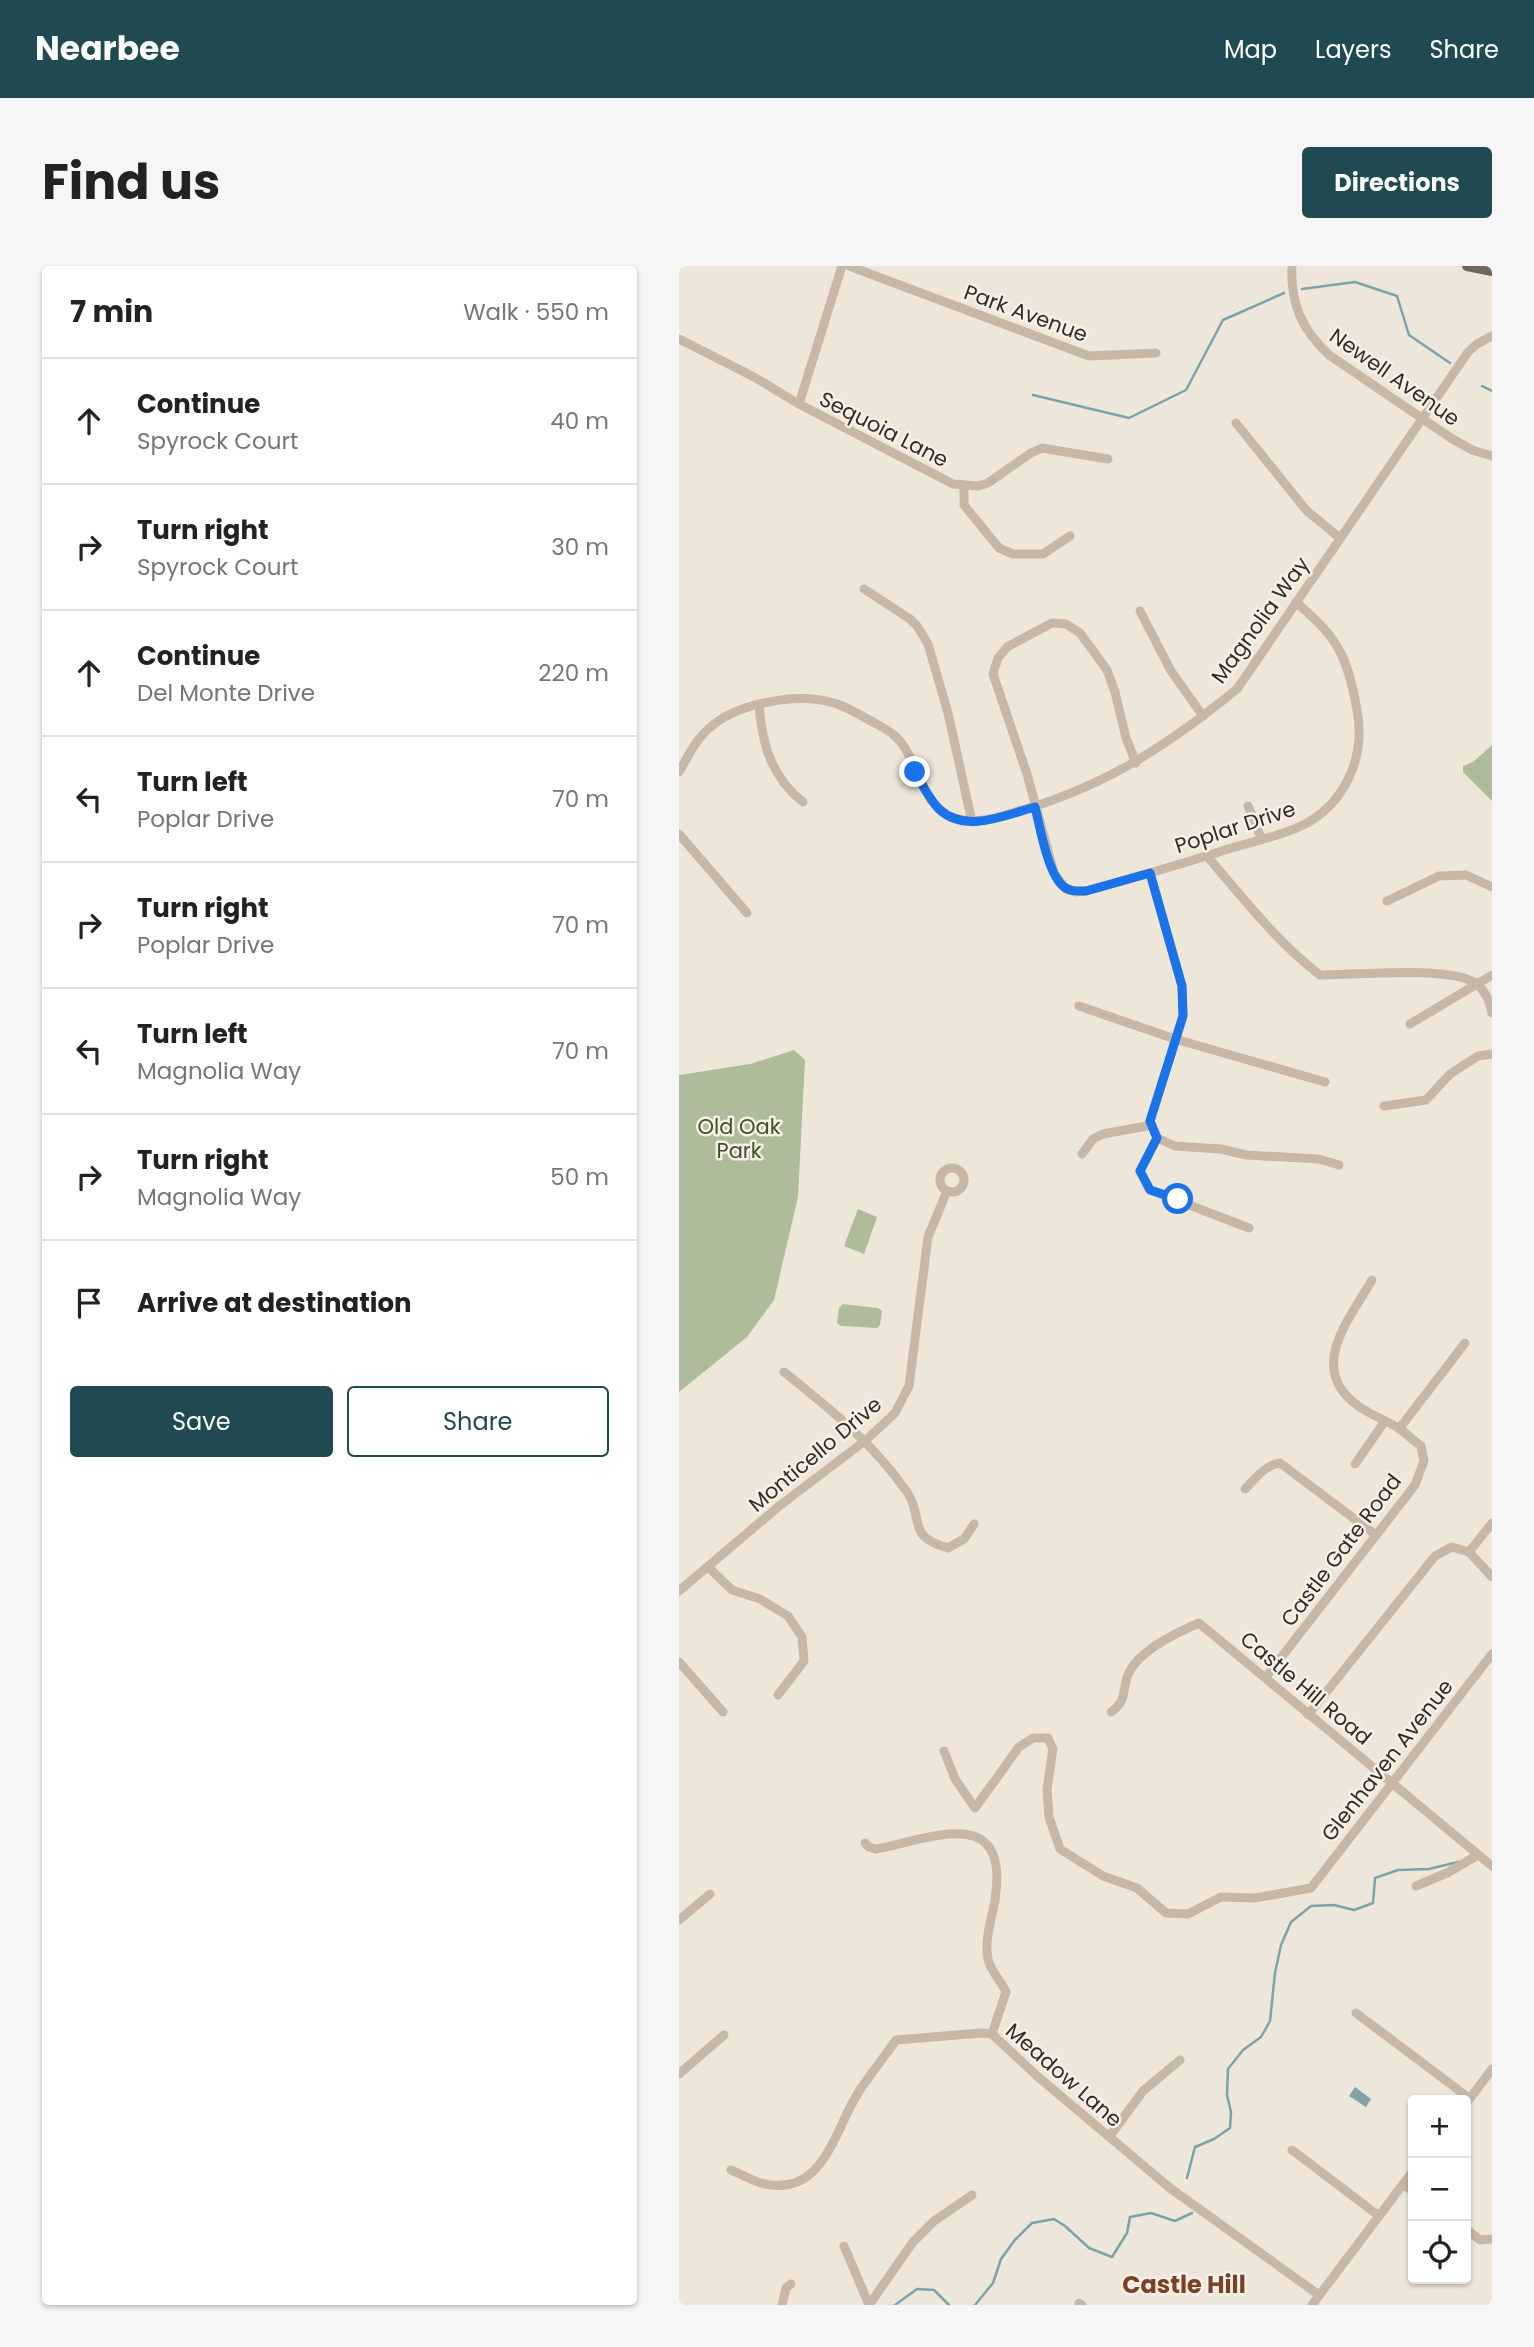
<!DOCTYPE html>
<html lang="en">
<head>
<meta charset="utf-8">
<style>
  body { margin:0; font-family:Poppins,sans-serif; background:#f6f6f6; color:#222 }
  .controls { position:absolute; right:21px; bottom:21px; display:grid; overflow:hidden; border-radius:7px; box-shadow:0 2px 5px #0004 }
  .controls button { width:63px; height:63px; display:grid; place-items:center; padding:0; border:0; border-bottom:2px solid #e0e0e0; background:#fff; color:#222; font:35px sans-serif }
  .stop { position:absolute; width:21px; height:21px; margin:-16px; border:5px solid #1a73e8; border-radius:50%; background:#fff }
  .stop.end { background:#1a73e8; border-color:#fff; box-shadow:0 2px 7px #0008 }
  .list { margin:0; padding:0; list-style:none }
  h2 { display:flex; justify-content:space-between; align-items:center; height:91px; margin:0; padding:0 28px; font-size:30px }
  h2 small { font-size:23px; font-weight:400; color:#767676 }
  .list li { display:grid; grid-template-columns:46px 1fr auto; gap:21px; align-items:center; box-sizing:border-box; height:126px; padding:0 28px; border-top:2px solid #e0e0e0 }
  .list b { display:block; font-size:26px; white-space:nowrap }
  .list p { margin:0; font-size:23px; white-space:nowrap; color:#767676 }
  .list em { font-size:23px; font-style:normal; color:#767676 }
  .actions { display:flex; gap:14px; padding:21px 28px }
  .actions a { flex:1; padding:16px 0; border:2px solid #204a51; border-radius:7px; text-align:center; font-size:24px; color:#204a51 }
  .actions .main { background:#204a51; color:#fff }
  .icon { flex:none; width:38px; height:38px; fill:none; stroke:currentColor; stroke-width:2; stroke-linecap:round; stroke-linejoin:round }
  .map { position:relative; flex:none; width:813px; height:2039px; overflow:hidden; border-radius:7px }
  header { display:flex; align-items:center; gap:42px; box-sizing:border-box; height:98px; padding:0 35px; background:#204a51; color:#fff }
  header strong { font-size:33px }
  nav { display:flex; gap:38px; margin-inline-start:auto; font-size:24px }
  .intro { display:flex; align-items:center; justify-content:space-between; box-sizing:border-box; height:168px; padding:0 42px }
  h1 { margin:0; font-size:49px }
  .button { padding:18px 32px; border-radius:7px; background:#204a51; color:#fff; font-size:24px; font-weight:700 }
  main { display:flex; gap:42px; padding:0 42px }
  aside { flex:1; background:#fff; border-radius:7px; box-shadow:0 2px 5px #0004 }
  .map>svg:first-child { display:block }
  .green { fill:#afbc9b }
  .water { fill:#7ba4a9 }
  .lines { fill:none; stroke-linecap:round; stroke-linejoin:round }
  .stream { stroke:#7ba4a9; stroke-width:2.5 }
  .minor { stroke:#c6b7a7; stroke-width:9 }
  .major { stroke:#746459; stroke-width:10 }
  .route { stroke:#1a73e8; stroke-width:9 }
  .labels { text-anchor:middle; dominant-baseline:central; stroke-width:5; stroke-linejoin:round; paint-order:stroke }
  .street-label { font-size:21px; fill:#332b27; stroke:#f7f0e6 }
  .park-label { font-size:21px; fill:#404f2d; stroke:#f7f0e6 }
  .quarter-label { font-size:24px; font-weight:bold; fill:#7b4127; stroke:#f7f0e6 }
</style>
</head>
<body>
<header>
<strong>Nearbee</strong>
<nav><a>Map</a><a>Layers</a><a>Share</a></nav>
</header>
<div class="intro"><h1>Find us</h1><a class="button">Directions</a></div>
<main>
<aside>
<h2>7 min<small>Walk · 550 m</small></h2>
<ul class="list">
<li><svg class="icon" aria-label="ahead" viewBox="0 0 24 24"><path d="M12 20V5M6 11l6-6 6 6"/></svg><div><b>Continue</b><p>Spyrock Court</p></div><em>40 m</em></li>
<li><svg class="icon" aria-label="right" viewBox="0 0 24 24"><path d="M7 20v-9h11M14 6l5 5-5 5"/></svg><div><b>Turn right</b><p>Spyrock Court</p></div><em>30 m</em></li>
<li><svg class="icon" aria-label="ahead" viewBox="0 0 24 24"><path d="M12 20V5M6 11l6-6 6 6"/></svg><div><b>Continue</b><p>Del Monte Drive</p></div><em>220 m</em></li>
<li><svg class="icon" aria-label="left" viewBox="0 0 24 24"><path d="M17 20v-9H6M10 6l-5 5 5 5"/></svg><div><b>Turn left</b><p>Poplar Drive</p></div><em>70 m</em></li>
<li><svg class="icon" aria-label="right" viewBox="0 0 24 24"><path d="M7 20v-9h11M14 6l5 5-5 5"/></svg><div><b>Turn right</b><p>Poplar Drive</p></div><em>70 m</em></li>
<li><svg class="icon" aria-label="left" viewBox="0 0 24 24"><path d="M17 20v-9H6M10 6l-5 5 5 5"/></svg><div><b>Turn left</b><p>Magnolia Way</p></div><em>70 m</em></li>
<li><svg class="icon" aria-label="right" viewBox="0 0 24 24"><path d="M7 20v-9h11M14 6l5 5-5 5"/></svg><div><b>Turn right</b><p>Magnolia Way</p></div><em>50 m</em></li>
<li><svg class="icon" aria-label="arrive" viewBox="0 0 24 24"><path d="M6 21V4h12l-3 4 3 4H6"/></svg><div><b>Arrive at destination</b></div></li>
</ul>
<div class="actions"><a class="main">Save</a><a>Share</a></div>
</aside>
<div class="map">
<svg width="813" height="2039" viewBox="0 0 813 2039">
  <rect width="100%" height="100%" fill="#efe6da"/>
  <g class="green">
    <polygon points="813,479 813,535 784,506 784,500 794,496"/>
    <polygon points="115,784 126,794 119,931 95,1034 68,1071 0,1126 0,809 71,798"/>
    <polygon points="179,943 198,951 185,988 165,980"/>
    <polygon points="164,1038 199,1042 203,1045 201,1059 198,1062 162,1060 158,1057 160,1042"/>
  </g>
  <polygon class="water" points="676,1821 692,1833 687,1841 670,1830"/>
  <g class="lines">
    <g class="stream">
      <polyline points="623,23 676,16 718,30 730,69 771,97"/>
      <polyline points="803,120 813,125"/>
      <polyline points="354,129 450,152 507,124 544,54 605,27"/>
      <polyline points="508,1912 516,1881 535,1873 551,1862 552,1846 548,1829 549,1803 564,1784 582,1771 591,1755 596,1707 602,1679 612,1656 632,1640 655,1639 675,1644 694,1637 696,1612 719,1604 750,1603 779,1596"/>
      <polyline points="216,2039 238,2023 255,2024 270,2039"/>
      <polyline points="296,2039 314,2017 322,1993 335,1975 353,1957 375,1953 386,1960 410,1982 433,1991 448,1967 451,1951 472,1947 496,1955 513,1947"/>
    </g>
    <g class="minor">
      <polyline points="170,0 410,90 477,87"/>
      <path d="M613,0C611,37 623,64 650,89L772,172L793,184L813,190"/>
      <polyline points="0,73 75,111 120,138 274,218 299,220 309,217 352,187 363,182 429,193"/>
      <polyline points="120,138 163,0"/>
      <polyline points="557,157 628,245 661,272"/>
      <polyline points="285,220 285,239 320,282 334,288 364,288 391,270"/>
      <polyline points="185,323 231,353 238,360 249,378 269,447 293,556"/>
      <polyline points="461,345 492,405 524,450"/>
      <path d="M80,439C83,477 92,511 124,536"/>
      <path d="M457,497L447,472L436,426L428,404L401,367L387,358L373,357L328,381L319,392L314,408L348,508L375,607L387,623L397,626L407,625C454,612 500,599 546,584C570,576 599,571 622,560C666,539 687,491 678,444C674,421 668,393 654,374C644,359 630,348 617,336"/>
      <path d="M0,506C10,489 18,471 34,459C61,437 118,427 151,436C165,439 178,447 190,454C199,459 209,463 217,471C241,494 241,544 279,553C299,558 317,552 336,546C424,522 488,480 558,423L789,86L798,78L813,70"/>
      <polyline points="569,540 582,572"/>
      <polyline points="0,568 68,647"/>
      <path d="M528,590C563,631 598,676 641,709C674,709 773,699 798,718C806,725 811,737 813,747"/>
      <polyline points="471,607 503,720 504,750 471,855 478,872 496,880 542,883 567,889 640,893 660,899"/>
      <polyline points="708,635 760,610 787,609 813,621"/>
      <polyline points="400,740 496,773 646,816"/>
      <polyline points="731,758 813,709"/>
      <polyline points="705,840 747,834 771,808 799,790 813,788"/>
      <polyline points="478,872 461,905 471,924 570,962"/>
      <polyline points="403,888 414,873 424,868 473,859"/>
      <circle cx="273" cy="914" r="12"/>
      <path d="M105,1106C151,1143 194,1177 228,1226C246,1253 226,1270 269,1282L285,1273L295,1258"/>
      <polyline points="720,1163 786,1077"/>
      <polyline points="676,1198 706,1155"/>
      <path d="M566,1223C576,1213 586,1199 601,1197L697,1269"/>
      <polyline points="790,1286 813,1311"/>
      <polyline points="29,1301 53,1324 81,1333 109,1350 123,1371 125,1395 99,1429"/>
      <polyline points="0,1325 99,1241 187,1174 216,1147 230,1120 249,971 268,925"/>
      <polyline points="0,1396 44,1446"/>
      <path d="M587,1411L736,1219L745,1195L742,1180C735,1175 728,1168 721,1163C707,1154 691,1149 678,1139C628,1102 670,1054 693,1014"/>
      <path d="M432,1446C451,1433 441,1420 452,1403C464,1383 499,1366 520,1357L813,1600"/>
      <polyline points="629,1449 756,1290 773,1281 790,1286 813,1257"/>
      <polyline points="265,1485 276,1513 296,1542 340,1481 354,1472 369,1472 374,1483 368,1523 370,1551 381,1583 424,1610 458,1622 487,1647 509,1648 542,1631 576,1632 632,1622 813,1388"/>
      <path d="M186,1577L190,1581L197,1583C254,1572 331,1537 316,1634C313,1652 305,1674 309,1693C311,1704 322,1715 327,1726L313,1768"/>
      <polyline points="737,1620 768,1607 799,1589"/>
      <polyline points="0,1654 31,1628"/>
      <polyline points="677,1747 790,1832"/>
      <polyline points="0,1808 45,1769"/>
      <polyline points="789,1835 813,1803"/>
      <polyline points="430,1871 464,1825 501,1794"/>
      <polyline points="613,1884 700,1950"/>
      <path d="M52,1904C62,1908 72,1914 82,1917C144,1933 154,1867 179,1827C190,1809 205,1792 217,1774L302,1767L313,1768L358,1810L491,1922L640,2029"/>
      <polyline points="724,1918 734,1925"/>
      <polyline points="787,1963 801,1974 813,1973"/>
      <polyline points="165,1980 190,2039"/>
      <polyline points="400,2037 403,2039"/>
      <polyline points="103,2039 107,2022 112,2018"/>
      <polyline points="190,2039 234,1976 255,1955 293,1929"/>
      <polyline points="633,2039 734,1905"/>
    </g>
    <polyline class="major" points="788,0 813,5"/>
  </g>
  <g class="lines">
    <path class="route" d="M236,506C243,518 250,533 260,543C286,568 327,549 356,541C361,561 369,609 385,621C392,626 399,625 407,625L471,607L503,720L504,750L471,855L478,872L461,905L471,924L499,933"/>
  </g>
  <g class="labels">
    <g class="street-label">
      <text transform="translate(347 47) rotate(20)">Park Avenue</text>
      <text transform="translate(716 111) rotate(35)">Newell Avenue</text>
      <text transform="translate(205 163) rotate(27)">Sequoia Lane</text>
      <text transform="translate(581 354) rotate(-54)">Magnolia Way</text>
      <text transform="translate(556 561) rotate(-18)">Poplar Drive</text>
      <text transform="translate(136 1188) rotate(-40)">Monticello Drive</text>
      <text transform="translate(662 1284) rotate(-53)">Castle Gate Road</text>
      <text transform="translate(627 1422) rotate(40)">Castle Hill Road</text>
      <text transform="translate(708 1494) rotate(-52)">Glenhaven Avenue</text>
      <text transform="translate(385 1809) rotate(41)">Meadow Lane</text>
    </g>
    <g class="park-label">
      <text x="60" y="860">Old Oak<tspan x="60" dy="24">Park</tspan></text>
    </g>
    <g class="quarter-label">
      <text x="505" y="2018">Castle Hill</text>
    </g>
  </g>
</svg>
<div class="controls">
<button>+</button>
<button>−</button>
<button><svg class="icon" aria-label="locate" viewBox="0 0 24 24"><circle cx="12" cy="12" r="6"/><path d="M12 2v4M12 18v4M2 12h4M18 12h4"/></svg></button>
</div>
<div class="stop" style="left:499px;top:933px"></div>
<div class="stop end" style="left:236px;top:506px"></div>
</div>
</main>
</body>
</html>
